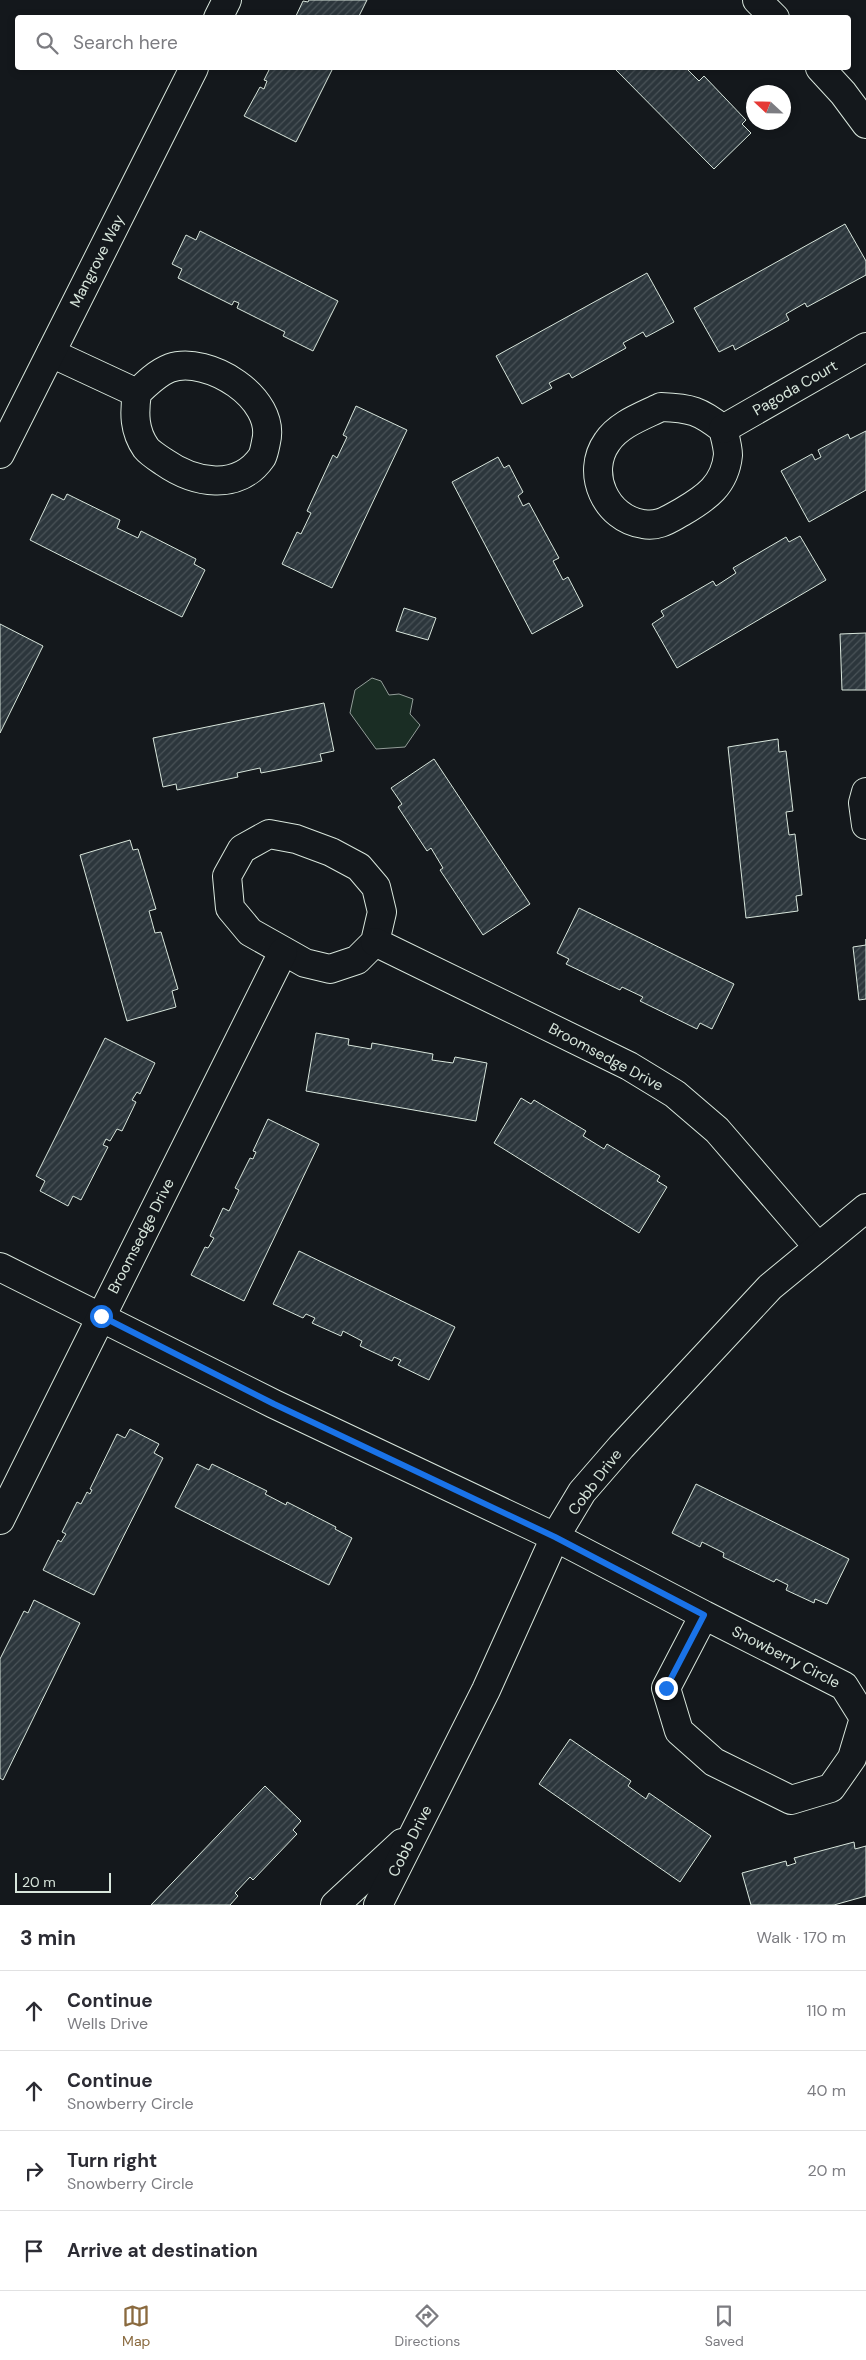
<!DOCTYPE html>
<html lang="en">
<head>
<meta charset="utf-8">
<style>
  body { margin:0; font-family:"DM Sans",sans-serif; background:#f7f7f7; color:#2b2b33 }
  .compass { position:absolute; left:746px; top:85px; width:45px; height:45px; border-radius:50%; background:#fff; box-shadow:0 2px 8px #0003; rotate:292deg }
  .scale { position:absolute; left:15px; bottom:12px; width:96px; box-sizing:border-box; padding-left:5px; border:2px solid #d8e6dc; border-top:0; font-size:14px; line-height:18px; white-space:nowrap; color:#d8e6dc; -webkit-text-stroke:4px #14181c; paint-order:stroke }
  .stop { position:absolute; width:15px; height:15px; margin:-11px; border:4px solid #1a73e8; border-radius:50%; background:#fff }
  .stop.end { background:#1a73e8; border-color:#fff; box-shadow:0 1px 5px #0008 }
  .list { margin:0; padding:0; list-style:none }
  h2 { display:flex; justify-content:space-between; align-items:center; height:65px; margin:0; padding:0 20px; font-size:21px }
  h2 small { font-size:16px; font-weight:400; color:#7c7c81 }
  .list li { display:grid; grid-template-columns:32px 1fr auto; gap:15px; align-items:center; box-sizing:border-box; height:80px; padding:0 20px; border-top:1px solid #e1e1e2 }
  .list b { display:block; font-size:19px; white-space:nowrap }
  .list p { margin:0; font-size:16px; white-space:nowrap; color:#7c7c81 }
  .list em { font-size:16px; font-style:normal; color:#7c7c81 }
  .icon { flex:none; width:28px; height:28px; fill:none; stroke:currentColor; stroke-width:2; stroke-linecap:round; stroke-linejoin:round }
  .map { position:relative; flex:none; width:866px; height:1905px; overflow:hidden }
  .search { position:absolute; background:#fff; box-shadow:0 2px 8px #0003; left:15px; right:15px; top:15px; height:55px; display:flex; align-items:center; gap:12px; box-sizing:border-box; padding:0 18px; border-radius:5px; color:#7c7c81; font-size:19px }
  .sheet { height:385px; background:#fff }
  nav { display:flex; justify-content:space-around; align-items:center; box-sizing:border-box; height:70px; border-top:1px solid #e1e1e2; background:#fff; font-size:14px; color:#7c7c81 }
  nav a { display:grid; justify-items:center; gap:2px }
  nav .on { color:#8a6a3f }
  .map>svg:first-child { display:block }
  .park { fill:#1a2d24; stroke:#939e99 }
  .building { fill:url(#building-hatch); stroke:#d8e6dc }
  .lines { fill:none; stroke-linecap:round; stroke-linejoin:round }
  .minor-casing { stroke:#d8e6dc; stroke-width:30 }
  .minor { stroke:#14181c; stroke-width:28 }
  .route { stroke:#1a73e8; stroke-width:6 }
  .labels { text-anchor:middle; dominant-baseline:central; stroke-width:4; stroke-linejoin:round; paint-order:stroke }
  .street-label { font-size:15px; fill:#d8e6dc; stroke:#14181c }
</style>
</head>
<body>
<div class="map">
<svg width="866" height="1905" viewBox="0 0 866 1905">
  <defs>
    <pattern id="building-hatch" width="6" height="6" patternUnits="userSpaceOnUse" patternTransform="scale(1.25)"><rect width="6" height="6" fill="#2c363c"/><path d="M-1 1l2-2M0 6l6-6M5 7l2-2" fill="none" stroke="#4a5358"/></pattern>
  </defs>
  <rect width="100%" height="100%" fill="#14181c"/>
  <polygon class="park" points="372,678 381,681 389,695 399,694 413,699 410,714 420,725 405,747 376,749 350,713 355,690"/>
  <g class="building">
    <polygon points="309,0 367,0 358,18 295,18 303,1 308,2"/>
    <polygon points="270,68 333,68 296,142 244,116 260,87 264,89 267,81 264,80"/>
    <polygon points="614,68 686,68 699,81 704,76 746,120 742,124 751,133 714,169"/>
    <polygon points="845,224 866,261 866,275 807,307 805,303 786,314 789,320 735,350 733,345 719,352 694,308"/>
    <polygon points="200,231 338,301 313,351 283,336 285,332 237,308 239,303 234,301 232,305 178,278 182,269 172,264 186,235 196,240"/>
    <polygon points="647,273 674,322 646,337 643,332 623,343 626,348 572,378 569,373 549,383 552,388 522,404 496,356"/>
    <polygon points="356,406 407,430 332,588 282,564 297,532 301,534 311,513 307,511 333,455 337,458 347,437 343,435"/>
    <polygon points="866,431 866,490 809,522 781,471 812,454 815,460 821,457 818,450 848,434 850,439"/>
    <polygon points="498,457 504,468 509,465 523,492 518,496 523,506 529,503 559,558 553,561 563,580 568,577 583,606 532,634 452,482"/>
    <polygon points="52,494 64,500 67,494 120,520 117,528 138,538 141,531 196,559 194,564 205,570 182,617 30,540"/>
    <polygon points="800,536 826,580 677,668 652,624 664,616 661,611 713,581 716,586 736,573 733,568 786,537 789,542"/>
    <polygon points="404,608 436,618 428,640 396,631"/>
    <polygon points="0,624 43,646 0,733"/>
    <polygon points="866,633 866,690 842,690 840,634"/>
    <polygon points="324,703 334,751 320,754 322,761 261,773 260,768 237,773 238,777 177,790 176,784 163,787 153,738"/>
    <polygon points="778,739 779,752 786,751 793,811 786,812 789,835 795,834 802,895 796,896 798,911 746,918 728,747"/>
    <polygon points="434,759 530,904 483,935 440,870 443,868 431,848 427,851 398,807 402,804 391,788"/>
    <polygon points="130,840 133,850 138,849 156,909 149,911 155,933 161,932 178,989 172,991 176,1007 127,1021 80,855"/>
    <polygon points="579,908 734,984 712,1029 700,1023 697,1029 640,1001 643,997 622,987 620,990 566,964 569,959 557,953"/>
    <polygon points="866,939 866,999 859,1000 853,947 866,945"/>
    <polygon points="316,1033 349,1039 348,1045 371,1049 372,1043 433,1054 432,1060 453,1063 455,1057 487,1063 476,1121 306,1091"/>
    <polygon points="105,1038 155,1063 140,1094 137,1092 132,1100 136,1102 122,1131 117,1129 110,1141 106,1139 103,1145 108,1147 81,1200 73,1196 68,1206 40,1191 45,1181 36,1176"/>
    <polygon points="521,1098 531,1104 534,1100 586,1131 583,1136 604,1149 607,1144 660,1176 657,1181 667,1187 639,1233 494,1143"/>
    <polygon points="268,1119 319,1144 244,1301 191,1275 205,1247 208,1248 214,1238 210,1236 223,1208 229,1211 239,1190 235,1188 250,1158 253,1159 256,1152 253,1151"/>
    <polygon points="299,1251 455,1327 429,1380 398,1365 401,1360 394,1357 392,1361 360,1346 362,1341 343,1331 341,1336 312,1323 315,1318 306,1314 303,1318 273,1304"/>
    <polygon points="130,1429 159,1444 154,1453 163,1458 94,1595 43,1570 58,1540 61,1542 66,1534 62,1532 77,1502 81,1504 87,1492 90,1494 92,1490 90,1489 117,1434 125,1438"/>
    <polygon points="197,1464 209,1470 212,1464 267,1491 265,1494 286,1505 287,1502 336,1527 335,1529 352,1538 329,1585 175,1507"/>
    <polygon points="696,1484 849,1559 827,1604 815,1599 814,1603 786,1590 788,1585 776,1579 774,1582 723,1557 724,1553 702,1542 700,1547 672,1533"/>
    <polygon points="34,1600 80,1623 3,1780 0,1778 0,1659 24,1611 28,1613"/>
    <polygon points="570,1739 631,1781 628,1786 646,1799 649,1793 711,1836 680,1882 539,1784"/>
    <polygon points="265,1786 301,1821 293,1830 297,1834 253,1880 250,1877 235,1893 238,1896 230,1905 151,1905"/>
    <polygon points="854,1842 855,1849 866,1846 866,1896 834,1905 751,1905 742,1873 786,1861 787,1866 796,1863 794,1858"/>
  </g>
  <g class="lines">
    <g class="minor-casing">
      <g id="minor">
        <polyline points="757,0 775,18"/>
        <polyline points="218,18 227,0"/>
        <polyline points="820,68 843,93 866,124"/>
        <path d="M51,353L137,393C134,413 134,431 146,448C150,453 158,458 164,462C194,483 238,492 262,457C264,453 265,447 266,442C277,398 208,355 170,368C157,373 146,384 137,393"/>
        <path d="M661,407C691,408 700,411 723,429C725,437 728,447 728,455C725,485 706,498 682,512C669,519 659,527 643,524C606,519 585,473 607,442C619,424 643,416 661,407Z"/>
        <polyline points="723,429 866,347"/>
        <polyline points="0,454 194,68"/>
        <polyline points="866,792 863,803 866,825"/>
        <polygon points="269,834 296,839 331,852 359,867 376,887 382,912 375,942 357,960 330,969 305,963 250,932 230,908 227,876 242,849"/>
        <polyline points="375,942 629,1066 675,1094 717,1130 818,1247"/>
        <polyline points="0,1267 274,1404 555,1537 704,1615 666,1688 679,1731 714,1762 791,1800 831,1788 852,1758 864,1718 844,1686 704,1615"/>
        <polyline points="0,1520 283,952"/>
        <polyline points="335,1905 402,1843"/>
        <polyline points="378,1905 486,1690 555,1537 582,1492 621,1447 770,1287 866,1208"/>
      </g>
    </g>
    <use href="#minor" class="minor"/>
  </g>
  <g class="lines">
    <polyline class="route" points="101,1316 274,1404 555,1537 704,1615 666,1688"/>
  </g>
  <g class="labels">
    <g class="street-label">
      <text transform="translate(97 261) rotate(-63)">Mangrove Way</text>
      <text transform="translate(795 388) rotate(-30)">Pagoda Court</text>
      <text transform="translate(606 1057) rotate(28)">Broomsedge Drive</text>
      <text transform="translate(141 1236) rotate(-63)">Broomsedge Drive</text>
      <text transform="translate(595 1482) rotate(-53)">Cobb Drive</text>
      <text transform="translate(786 1657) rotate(27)">Snowberry Circle</text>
      <text transform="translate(410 1841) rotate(-63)">Cobb Drive</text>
    </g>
  </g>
</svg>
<svg class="compass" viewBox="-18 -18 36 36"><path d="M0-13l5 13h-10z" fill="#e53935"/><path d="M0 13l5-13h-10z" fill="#7c7c81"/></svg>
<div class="scale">20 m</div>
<div class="stop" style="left:101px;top:1316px"></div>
<div class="stop end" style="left:666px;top:1688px"></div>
<div class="search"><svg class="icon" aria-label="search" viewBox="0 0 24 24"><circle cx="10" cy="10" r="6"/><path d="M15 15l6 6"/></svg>Search here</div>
</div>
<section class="sheet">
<h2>3 min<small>Walk · 170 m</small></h2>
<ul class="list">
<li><svg class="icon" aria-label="ahead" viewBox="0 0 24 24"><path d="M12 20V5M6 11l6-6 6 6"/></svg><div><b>Continue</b><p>Wells Drive</p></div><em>110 m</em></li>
<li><svg class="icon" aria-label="ahead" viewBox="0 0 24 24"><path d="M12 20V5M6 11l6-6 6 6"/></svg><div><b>Continue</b><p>Snowberry Circle</p></div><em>40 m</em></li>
<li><svg class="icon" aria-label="right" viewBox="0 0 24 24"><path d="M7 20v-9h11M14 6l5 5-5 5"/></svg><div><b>Turn right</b><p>Snowberry Circle</p></div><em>20 m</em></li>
<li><svg class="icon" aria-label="arrive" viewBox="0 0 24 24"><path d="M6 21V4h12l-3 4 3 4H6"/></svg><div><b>Arrive at destination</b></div></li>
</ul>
</section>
<nav>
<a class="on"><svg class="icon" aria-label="map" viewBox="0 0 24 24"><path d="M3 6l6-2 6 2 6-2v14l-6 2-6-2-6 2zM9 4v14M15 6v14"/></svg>Map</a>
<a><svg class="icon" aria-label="directions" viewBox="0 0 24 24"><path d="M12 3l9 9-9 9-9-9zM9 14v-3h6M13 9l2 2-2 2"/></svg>Directions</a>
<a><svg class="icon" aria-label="saved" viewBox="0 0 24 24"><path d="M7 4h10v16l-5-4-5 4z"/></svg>Saved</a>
</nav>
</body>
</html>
